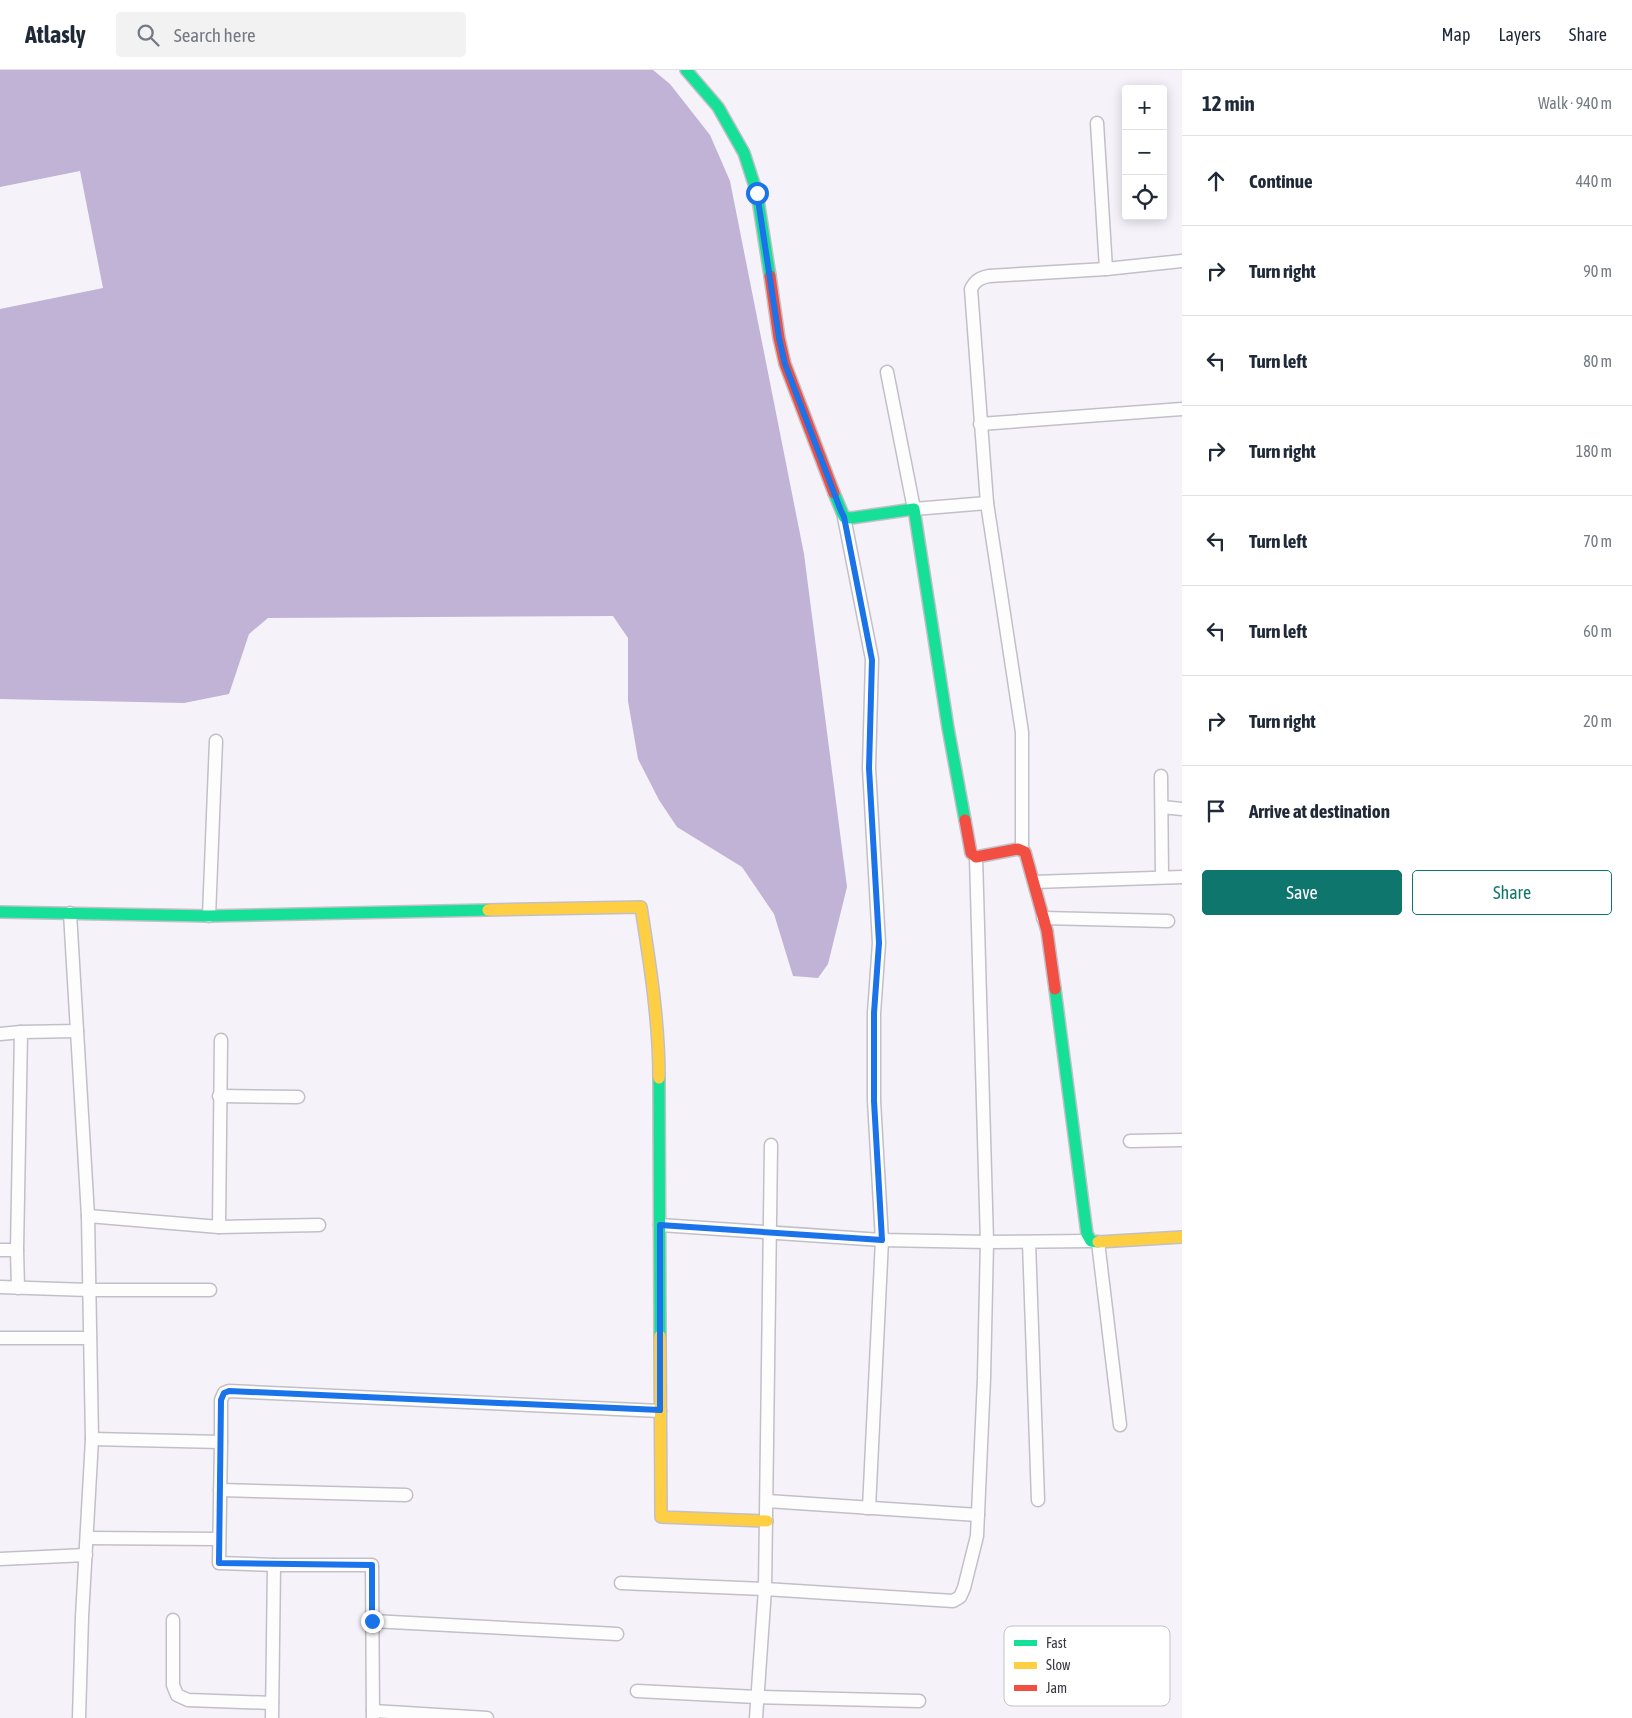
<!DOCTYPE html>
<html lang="en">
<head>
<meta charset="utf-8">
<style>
  body { margin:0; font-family:"Asap Condensed",sans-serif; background:#f2f2f3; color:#1f2937 }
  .controls { position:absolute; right:15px; top:15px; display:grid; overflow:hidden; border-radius:5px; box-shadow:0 2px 12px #0003 }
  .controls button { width:45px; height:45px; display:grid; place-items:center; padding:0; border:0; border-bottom:1px solid #e0e1e3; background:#fff; color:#1f2937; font:25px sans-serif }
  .stop { position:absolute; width:15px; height:15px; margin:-11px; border:4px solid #1a73e8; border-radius:50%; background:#fff }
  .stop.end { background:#1a73e8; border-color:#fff; box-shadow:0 1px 5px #0008 }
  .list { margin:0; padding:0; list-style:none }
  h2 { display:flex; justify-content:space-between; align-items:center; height:65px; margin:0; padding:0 20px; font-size:21px }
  h2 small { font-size:16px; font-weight:400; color:#747a83 }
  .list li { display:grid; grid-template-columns:32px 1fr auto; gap:15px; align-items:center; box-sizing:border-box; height:90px; padding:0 20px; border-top:1px solid #e0e1e3 }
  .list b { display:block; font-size:19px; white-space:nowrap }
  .list em { font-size:16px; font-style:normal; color:#747a83 }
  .actions { display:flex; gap:10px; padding:15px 20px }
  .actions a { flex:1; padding:11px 0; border:1px solid #0f766e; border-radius:5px; text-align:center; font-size:18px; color:#0f766e }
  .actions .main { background:#0f766e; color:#fff }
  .icon { flex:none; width:28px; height:28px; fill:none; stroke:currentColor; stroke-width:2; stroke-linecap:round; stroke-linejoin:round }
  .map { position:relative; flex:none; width:1182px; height:1648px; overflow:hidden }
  header { display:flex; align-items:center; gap:30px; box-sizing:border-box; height:70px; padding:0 25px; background:#fff; border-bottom:1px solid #e0e1e3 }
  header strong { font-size:24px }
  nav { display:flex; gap:28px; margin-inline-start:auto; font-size:18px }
  .search { width:350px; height:45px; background:#f2f2f3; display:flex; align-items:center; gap:12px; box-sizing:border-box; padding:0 18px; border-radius:5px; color:#747a83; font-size:19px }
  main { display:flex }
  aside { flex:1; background:#fff }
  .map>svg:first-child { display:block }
  .water { fill:#c0b3d6 }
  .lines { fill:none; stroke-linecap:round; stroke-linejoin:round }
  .street-casing { stroke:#c2bfc7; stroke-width:15 }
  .fast-casing { stroke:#c2bfc7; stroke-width:14 }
  .slow-casing { stroke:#c2bfc7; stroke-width:14 }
  .jam-casing { stroke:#c2bfc7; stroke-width:14 }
  .street { stroke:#fefdfe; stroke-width:12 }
  .fast { stroke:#16e098; stroke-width:11 }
  .slow { stroke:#ffcf43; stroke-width:11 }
  .jam { stroke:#f24e42; stroke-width:11 }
  .route { stroke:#1a73e8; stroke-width:6 }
  .key { fill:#fff; stroke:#c4c3c6; stroke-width:1 }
  .key-label { font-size:14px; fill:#3b3742 }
</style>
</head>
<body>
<header>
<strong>Atlasly</strong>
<div class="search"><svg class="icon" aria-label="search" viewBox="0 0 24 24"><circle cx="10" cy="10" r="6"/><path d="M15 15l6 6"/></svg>Search here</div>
<nav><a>Map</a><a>Layers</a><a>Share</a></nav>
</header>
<main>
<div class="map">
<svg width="1182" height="1648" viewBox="0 0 1182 1648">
  <rect width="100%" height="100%" fill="#f5f2fa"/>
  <polygon class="water" points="0,0 653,0 670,14 710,65 730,111 804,484 847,817 828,894 818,908 793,906 774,844 742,797 677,757 659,730 638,689 628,631 628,568 613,546 268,548 249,564 229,624 184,633 0,629 0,239 103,218 80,101 0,117"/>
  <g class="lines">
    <g class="street-casing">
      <g id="street">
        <polyline points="1097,53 1106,199"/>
        <polyline points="887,302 914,439 987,433"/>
        <polyline points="980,354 1182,339"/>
        <polyline points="844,447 872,589 869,698 879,873 874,943 874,1031 882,1170 869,1438 866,1438"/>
        <polyline points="1161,706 1162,807"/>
        <polyline points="1162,737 1182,739"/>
        <path d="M1022,780V662L987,433L971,219C975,211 979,208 989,206L1106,199L1182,191"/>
        <polyline points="1034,812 1182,807"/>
        <polyline points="70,843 88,1146 92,1369 82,1547 79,1648"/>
        <polyline points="209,846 216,671"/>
        <polyline points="1043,848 1168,851"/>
        <polyline points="0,964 21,962"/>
        <polyline points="219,1026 298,1027"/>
        <polyline points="1130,1071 1182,1070"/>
        <polyline points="88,1146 219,1157 221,970"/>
        <polyline points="660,1155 882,1170 987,1172 976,787"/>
        <polyline points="219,1157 319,1155"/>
        <polyline points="1029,1172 1038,1430"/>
        <polyline points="1098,1172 1120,1355"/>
        <polyline points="0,1180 17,1180"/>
        <polyline points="0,1217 89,1220 210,1220"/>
        <polyline points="18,1218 17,1180 21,962 77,961"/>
        <polyline points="0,1268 90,1268"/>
        <polyline points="92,1369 221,1372 219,1493 274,1495"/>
        <polyline points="221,1372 221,1330 224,1323 229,1321 660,1341"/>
        <polyline points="220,1420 406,1425"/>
        <polyline points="767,1431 978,1445"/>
        <polyline points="87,1468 219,1469"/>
        <polyline points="0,1489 86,1485"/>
        <polyline points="621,1513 765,1519 771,1075"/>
        <polyline points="173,1550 173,1615 177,1625 188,1630 272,1633"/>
        <polyline points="372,1551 617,1564"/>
        <polyline points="637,1621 757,1627 919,1631"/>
        <polyline points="373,1641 487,1648"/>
        <polyline points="272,1648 274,1495 372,1495 373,1648"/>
        <polyline points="756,1648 765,1519 953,1531 960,1527 964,1518 977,1466 984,1308 987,1172 1091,1171"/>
      </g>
    </g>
    <g class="fast-casing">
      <g id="fast">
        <polyline points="686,0 718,37 744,83 757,123 770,206"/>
        <polyline points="834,423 844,447 851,448 914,439 948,658 965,750"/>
        <polyline points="0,842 209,846 488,840"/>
        <polyline points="1055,919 1087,1164 1091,1171 1098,1172"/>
        <polyline points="659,1008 660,1266"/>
      </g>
    </g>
    <g class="slow-casing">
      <g id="slow">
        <path d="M488,840L641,837C650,894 659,951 659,1008"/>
        <polyline points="1098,1172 1182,1167"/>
        <polyline points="660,1266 661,1447 767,1451"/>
      </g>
    </g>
    <g class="jam-casing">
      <g id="jam">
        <polyline points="770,206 779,268 785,294 834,423"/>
        <polyline points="965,750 971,783 976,787 1018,779 1025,782 1047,861 1055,919"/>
      </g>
    </g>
    <use href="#street" class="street"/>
    <use href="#fast" class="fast"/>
    <use href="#slow" class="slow"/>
    <use href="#jam" class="jam"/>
  </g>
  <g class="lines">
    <polyline class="route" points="372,1551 372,1495 219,1493 221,1330 224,1323 229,1321 660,1340 660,1155 882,1170 874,1031 874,943 879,873 869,698 872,590 844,447 841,441 785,294 779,268 757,123"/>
  </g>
  <rect x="1004" y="1556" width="166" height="80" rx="8" class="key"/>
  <rect x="1014" y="1570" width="23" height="6" fill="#16e098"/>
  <rect x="1014" y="1592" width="23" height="7" fill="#ffcf43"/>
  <rect x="1014" y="1615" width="23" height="6" fill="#f24e42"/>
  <g class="key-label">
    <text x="1046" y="1578">Fast</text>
    <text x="1046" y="1600">Slow</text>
    <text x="1046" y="1623">Jam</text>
  </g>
</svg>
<div class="controls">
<button>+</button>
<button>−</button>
<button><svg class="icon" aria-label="locate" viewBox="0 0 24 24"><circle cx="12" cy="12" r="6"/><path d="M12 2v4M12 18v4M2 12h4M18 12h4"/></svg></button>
</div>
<div class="stop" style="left:757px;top:123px"></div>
<div class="stop end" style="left:372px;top:1551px"></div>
</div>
<aside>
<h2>12 min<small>Walk · 940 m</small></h2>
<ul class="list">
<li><svg class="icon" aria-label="ahead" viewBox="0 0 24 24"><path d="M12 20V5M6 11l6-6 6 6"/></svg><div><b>Continue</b></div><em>440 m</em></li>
<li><svg class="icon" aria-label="right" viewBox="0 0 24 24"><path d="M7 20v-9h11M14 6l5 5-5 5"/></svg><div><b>Turn right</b></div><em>90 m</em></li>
<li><svg class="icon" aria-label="left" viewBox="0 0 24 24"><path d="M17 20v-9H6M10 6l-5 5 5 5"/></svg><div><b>Turn left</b></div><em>80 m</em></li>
<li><svg class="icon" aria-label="right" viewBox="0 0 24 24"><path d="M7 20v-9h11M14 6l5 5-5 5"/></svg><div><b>Turn right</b></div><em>180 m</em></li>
<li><svg class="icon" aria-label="left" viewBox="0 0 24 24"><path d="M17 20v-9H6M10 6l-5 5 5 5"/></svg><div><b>Turn left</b></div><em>70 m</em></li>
<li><svg class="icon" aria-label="left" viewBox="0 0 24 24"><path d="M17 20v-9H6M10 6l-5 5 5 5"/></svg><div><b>Turn left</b></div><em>60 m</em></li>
<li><svg class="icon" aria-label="right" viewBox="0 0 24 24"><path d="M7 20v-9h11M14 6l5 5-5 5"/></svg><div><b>Turn right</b></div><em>20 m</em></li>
<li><svg class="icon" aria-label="arrive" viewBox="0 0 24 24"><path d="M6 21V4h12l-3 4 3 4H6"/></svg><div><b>Arrive at destination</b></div></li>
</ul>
<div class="actions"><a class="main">Save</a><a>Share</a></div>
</aside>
</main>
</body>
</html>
